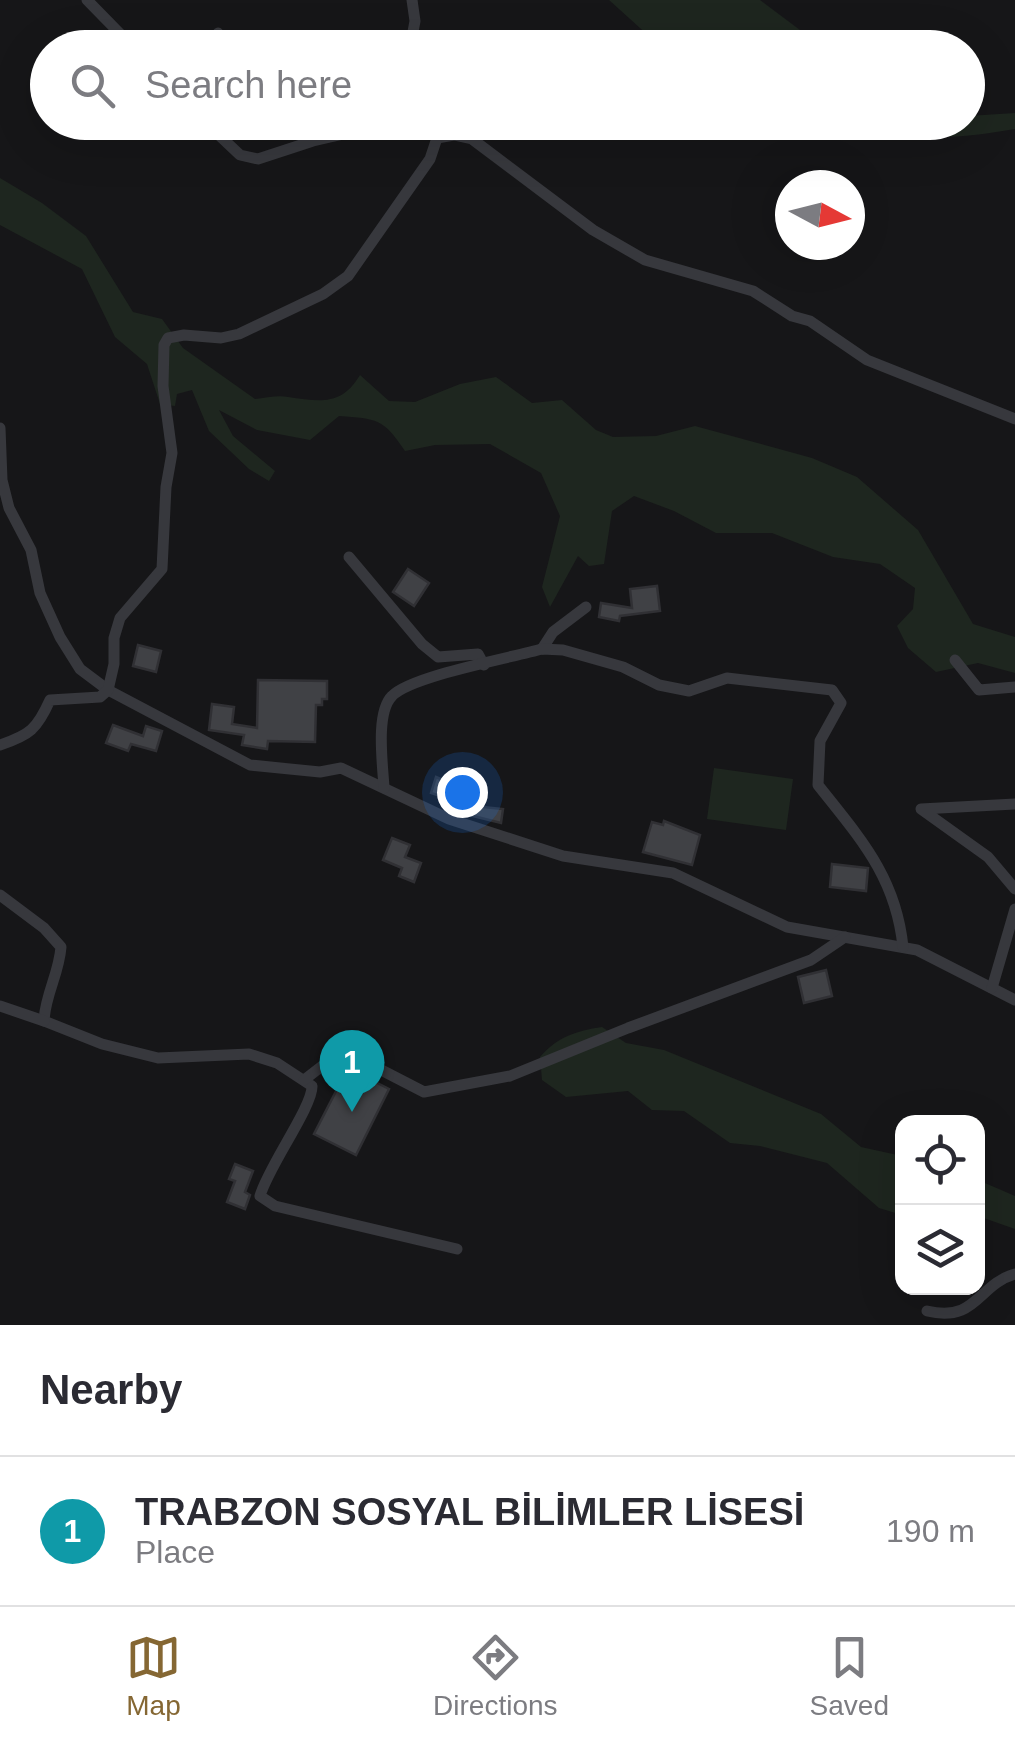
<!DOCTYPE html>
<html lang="en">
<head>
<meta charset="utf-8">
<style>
  body { margin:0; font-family:Arial,sans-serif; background:#f2f2f3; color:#2b2b33 }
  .controls { position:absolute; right:30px; bottom:30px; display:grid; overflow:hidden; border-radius:20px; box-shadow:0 10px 40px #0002 }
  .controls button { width:90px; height:90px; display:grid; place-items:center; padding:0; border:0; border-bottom:2px solid #e1e1e2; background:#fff; color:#2b2b33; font:50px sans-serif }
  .compass { position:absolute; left:775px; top:170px; width:90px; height:90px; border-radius:50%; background:#fff; box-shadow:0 10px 40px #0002; rotate:97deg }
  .you { position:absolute; left:462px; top:792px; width:35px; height:35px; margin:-25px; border:8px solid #fff; border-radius:50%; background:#1a73e8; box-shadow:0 0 0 15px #1a73e833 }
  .badge { display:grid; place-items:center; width:65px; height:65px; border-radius:50%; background:#856733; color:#fff; font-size:32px; font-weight:700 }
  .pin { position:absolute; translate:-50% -82px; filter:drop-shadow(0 2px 5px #0008) }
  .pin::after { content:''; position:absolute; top:52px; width:35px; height:30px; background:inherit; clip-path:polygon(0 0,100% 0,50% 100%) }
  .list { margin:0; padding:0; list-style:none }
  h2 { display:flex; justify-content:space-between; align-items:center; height:130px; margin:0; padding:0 40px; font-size:42px }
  h2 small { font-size:32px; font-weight:400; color:#7c7c81 }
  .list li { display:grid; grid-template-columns:65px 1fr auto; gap:30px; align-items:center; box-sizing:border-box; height:150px; padding:0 40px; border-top:2px solid #e1e1e2 }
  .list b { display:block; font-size:38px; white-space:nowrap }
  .list p { margin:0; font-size:32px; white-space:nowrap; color:#7c7c81 }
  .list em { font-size:32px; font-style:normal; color:#7c7c81 }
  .icon { flex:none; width:55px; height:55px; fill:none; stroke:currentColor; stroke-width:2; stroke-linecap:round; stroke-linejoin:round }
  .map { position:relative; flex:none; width:1015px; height:1325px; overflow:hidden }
  .search { position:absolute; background:#fff; box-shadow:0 10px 40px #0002; left:30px; right:30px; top:30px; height:110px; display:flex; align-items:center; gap:25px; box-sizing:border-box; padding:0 35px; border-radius:55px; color:#7c7c81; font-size:38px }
  .sheet { height:280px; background:#fff }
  nav { display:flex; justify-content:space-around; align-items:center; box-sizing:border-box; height:140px; border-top:2px solid #e1e1e2; background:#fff; font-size:28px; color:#7c7c81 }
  nav a { display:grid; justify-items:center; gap:5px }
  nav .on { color:#856733 }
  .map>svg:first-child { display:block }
  .green { fill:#1e261f }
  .building { fill:#404145; stroke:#303034; stroke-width:2.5 }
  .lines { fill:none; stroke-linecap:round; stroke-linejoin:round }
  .minor { stroke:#37383d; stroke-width:11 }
</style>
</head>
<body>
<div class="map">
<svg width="1015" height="1325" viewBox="0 0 1015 1325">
  <rect width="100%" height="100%" fill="#161618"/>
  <g class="green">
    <polygon points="609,0 760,0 804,33 841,47 661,47"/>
    <path d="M1015,113V129C967,137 911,145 865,123L968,122V116Z"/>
    <path d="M0,178L42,203L86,236L133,312L162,319L183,348L255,399C266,398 278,395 288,397C319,401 341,407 360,375L389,401L415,402L460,384L496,377L532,403L562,400L596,430L613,437L656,436L695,426L812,458L857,477L918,530L973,624L1015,637V673L978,663L936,672L908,648L897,626L913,609L915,588L880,564L833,557L772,533H716L674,511L634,496L612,511L604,564L589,566L578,556L550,607L542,587L560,516L541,473L490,444L435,445L405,451C383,418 377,419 339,416L310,440L257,430L219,410L233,436L275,471L269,481L249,469L209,431L192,390L177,394L175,406L160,404L147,364L115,337L82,269L0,225Z"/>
    <polygon points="714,768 793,779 786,830 707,819"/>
    <path d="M602,1027L626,1043L664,1050L821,1114L861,1147L902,1156V1215L879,1208L827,1163L760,1146L730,1143L684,1111L652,1110L628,1091L566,1097L542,1080L540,1057C557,1037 576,1031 602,1027Z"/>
    <polygon points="978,1180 1015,1196 1015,1229 978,1216"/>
  </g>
  <g class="building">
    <polygon points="408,569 429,583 414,606 393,592"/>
    <polygon points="657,586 660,611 620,616 619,621 599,617 601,603 632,608 630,589"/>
    <polygon points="138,645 161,651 156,672 133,666"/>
    <polygon points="258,680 327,681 327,699 322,699 322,705 316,705 315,742 268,741 267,749 242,745 244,735 209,730 212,704 234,707 232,724 257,728"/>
    <polygon points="113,725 143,736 146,726 162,731 156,751 131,744 128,751 106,743"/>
    <polygon points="436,777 486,798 483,807 503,809 501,823 461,813 464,804 431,793"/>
    <polygon points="664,821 700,835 692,865 643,852 652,822 663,825"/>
    <polygon points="392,838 410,845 405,857 421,863 414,882 399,876 402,868 383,860"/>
    <polygon points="832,864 868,868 866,891 830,887"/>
    <polygon points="826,970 832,996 804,1003 798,977"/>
    <polygon points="348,1068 389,1089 356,1155 314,1134"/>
    <polygon points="235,1164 253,1171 245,1192 250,1195 245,1209 227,1202 235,1181 229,1179"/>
  </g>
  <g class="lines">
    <g class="minor">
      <polyline points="87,0 134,48"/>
      <polyline points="209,48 218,33"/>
      <polyline points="410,48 415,21 412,0"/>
      <polyline points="205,122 240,155 258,159 313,141 387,124 410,123 426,129 437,138 454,135 472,139 593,230 645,260 753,291 792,316 810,321 867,360 1015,419"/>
      <polyline points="0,428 2,480 9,508 31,550 40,593 60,637 80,669 108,690 250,765 320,772 341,768 449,819 563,856 673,873 787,927 917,950 1015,1000"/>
      <polyline points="349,557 422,644 438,657 478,654 484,665"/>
      <polyline points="542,649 553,632 586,607"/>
      <polyline points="955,660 979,690 1015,687"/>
      <path d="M0,745C30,735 37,729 50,700L100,697L108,690L114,664V638L120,618L162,569L166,487L172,453L163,386L164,345L168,338L184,335L221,338L239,334L323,294L348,276L430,159L437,138"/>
      <path d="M384,788C383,766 375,713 392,696C411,676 510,658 542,649L563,650L623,667L659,685L689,691L727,678L832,690L841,703L820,741L818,785C860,838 896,877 903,947"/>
      <polyline points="1015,804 921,809 988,857 1015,889"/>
      <path d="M0,895L44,928L61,947C59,974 45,995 44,1021L102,1044L158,1058L249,1054L277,1063L312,1086C313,1106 268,1167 260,1196L275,1206L457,1249"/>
      <polyline points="992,988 1015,909"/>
      <polyline points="0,1006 44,1021"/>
      <polyline points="304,1080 335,1056 360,1059 424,1092 510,1076 628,1028 811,960 845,937"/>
      <path d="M927,1311C977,1323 978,1284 1015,1274"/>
    </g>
  </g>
</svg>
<div class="controls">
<button><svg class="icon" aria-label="locate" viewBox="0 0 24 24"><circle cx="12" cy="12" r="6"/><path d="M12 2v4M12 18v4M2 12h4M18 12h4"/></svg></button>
<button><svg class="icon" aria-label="layers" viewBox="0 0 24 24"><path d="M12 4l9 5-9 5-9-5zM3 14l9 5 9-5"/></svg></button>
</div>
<svg class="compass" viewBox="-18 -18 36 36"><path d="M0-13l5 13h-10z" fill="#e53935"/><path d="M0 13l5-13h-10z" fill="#7c7c81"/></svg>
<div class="you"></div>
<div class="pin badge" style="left:352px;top:1112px;background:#0f9aa8">1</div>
<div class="search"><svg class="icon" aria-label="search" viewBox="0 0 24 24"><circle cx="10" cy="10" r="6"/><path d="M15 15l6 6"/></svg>Search here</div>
</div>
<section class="sheet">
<h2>Nearby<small></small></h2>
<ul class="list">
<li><span class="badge" style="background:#0f9aa8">1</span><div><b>TRABZON SOSYAL BİLİMLER LİSESİ</b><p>Place</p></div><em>190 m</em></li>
</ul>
</section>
<nav>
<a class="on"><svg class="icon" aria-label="map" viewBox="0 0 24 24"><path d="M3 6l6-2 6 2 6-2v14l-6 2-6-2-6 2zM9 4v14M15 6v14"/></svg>Map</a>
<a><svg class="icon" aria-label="directions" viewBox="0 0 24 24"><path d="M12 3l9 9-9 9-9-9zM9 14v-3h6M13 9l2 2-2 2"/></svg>Directions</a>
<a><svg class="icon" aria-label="saved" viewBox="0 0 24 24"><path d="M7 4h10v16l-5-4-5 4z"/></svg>Saved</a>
</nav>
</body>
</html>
